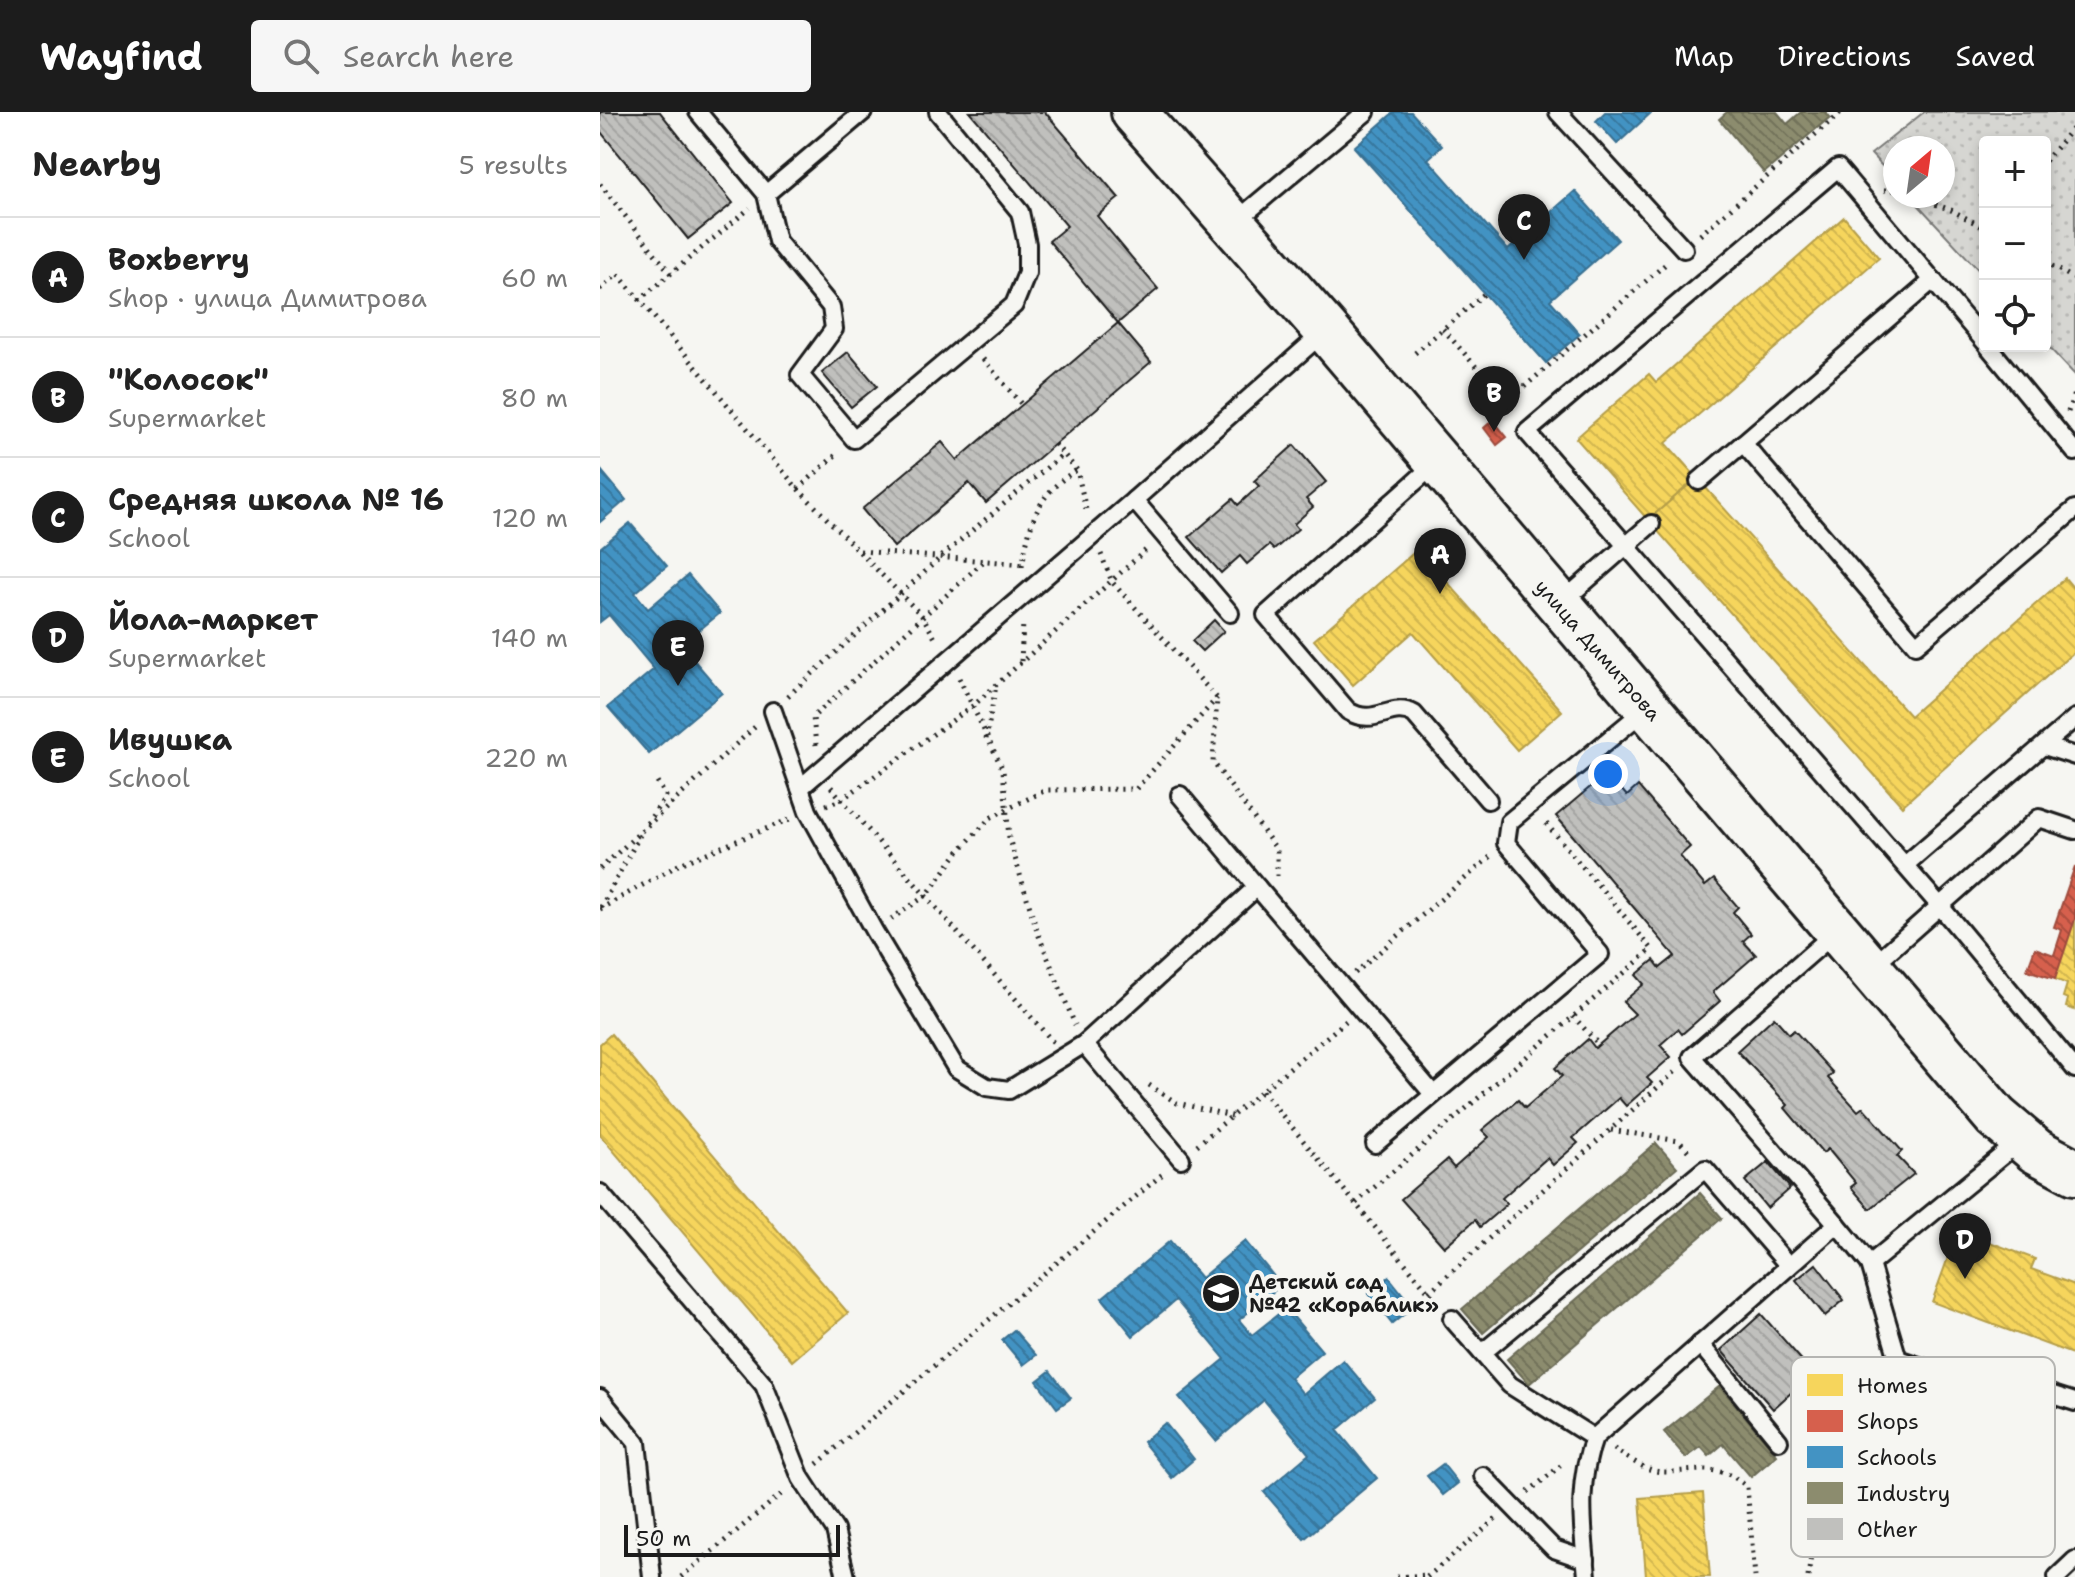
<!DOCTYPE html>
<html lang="en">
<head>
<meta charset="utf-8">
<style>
  body { margin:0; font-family:"Shantell Sans",sans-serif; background:#f6f6f6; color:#222 }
  .controls { position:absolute; right:24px; top:24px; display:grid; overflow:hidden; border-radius:8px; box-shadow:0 4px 12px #0003 }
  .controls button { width:72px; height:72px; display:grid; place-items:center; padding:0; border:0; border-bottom:2px solid #e0e0e0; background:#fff; color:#222; font:40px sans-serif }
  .compass { position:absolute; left:1283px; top:24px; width:72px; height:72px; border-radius:50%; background:#fff; box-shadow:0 4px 12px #0003; rotate:29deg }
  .scale { position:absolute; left:24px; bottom:20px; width:216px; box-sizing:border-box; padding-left:8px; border:4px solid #1c1c1c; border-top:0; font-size:22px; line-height:28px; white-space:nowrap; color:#1c1c1c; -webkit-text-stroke:6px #f6f6f2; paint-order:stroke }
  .you { position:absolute; left:1008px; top:662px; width:28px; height:28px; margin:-20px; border:6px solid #fff; border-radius:50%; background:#1a73e8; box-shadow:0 0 0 12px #1a73e833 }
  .badge { display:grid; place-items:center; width:52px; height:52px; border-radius:50%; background:#1c1c1c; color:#fff; font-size:26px; font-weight:700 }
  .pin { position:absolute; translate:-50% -66px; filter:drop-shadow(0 2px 4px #0008) }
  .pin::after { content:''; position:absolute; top:42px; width:28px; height:24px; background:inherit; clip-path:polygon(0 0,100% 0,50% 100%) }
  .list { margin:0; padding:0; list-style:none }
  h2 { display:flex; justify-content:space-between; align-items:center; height:104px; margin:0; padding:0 32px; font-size:34px }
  h2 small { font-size:26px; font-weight:400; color:#767676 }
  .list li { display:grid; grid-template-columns:52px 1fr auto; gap:24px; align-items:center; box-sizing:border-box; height:120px; padding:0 32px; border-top:2px solid #e0e0e0 }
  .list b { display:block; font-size:30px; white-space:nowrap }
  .list p { margin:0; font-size:26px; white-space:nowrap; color:#767676 }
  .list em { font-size:26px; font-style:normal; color:#767676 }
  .icon { flex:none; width:44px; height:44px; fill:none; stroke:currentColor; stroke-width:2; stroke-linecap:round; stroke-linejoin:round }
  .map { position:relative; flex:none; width:1475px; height:1465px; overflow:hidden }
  header { display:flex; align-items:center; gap:48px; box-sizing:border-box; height:112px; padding:0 40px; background:#1c1c1c; color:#fff }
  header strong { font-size:38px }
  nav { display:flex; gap:44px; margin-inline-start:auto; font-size:28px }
  .search { width:560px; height:72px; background:#f6f6f6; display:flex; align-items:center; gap:20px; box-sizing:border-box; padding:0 28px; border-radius:8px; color:#767676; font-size:30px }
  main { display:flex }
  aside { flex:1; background:#fff }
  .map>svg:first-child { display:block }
  .green { fill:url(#green-dots); stroke:#797977; stroke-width:2 }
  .homes { fill:url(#homes-back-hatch); stroke:#b59e49; stroke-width:2 }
  .shops { fill:url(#shops-back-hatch); stroke:#9e4c3e; stroke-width:2 }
  .schools { fill:url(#schools-back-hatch); stroke:#376f91; stroke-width:2 }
  .industry { fill:url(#industry-back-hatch); stroke:#6a6a55; stroke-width:2 }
  .building { fill:url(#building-back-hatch); stroke:#1c1c1c; stroke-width:2 }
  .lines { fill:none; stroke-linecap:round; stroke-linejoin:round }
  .lane-casing { stroke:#1c1c1c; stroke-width:22 }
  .secondary-casing { stroke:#1c1c1c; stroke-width:50 }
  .path { stroke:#1c1c1c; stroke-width:5; stroke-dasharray:2 6; stroke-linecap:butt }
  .lane { stroke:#f6f6f2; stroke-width:16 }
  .secondary { stroke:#f6f6f2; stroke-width:44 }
  .labels { text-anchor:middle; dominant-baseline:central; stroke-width:8; stroke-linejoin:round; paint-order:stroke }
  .street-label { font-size:20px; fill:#1c1c1c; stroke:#f6f6f2 }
  .poi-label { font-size:20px; font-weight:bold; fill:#1c1c1c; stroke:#f6f6f2; text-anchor:start }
  .key { fill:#f6f6f2; stroke:#b5b5b2; stroke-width:2 }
  .key-label { font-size:22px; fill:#1c1c1c }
</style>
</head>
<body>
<header>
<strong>Wayfind</strong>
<div class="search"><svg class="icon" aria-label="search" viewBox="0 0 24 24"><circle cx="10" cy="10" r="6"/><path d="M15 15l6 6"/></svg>Search here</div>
<nav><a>Map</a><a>Directions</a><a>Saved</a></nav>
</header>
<main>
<aside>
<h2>Nearby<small>5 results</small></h2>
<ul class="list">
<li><span class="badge">A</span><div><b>Boxberry</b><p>Shop · улица Димитрова</p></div><em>60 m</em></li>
<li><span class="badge">B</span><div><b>&quot;Колосок&quot;</b><p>Supermarket</p></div><em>80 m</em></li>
<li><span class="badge">C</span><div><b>Средняя школа № 16</b><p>School</p></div><em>120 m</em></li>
<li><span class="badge">D</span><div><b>Йола-маркет</b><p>Supermarket</p></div><em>140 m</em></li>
<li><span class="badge">E</span><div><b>Ивушка</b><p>School</p></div><em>220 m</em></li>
</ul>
</aside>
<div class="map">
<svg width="1475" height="1465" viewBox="0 0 1475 1465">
  <defs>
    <pattern id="green-dots" width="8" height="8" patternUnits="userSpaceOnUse" patternTransform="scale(2)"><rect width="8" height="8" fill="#d6d6d2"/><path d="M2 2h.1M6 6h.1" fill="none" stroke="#b7b7b4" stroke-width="1.8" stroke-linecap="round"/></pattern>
    <pattern id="homes-back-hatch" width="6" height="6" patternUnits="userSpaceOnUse" patternTransform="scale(2)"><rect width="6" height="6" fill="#f6d55c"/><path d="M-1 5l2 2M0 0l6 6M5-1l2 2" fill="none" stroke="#d2b64f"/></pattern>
    <pattern id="shops-back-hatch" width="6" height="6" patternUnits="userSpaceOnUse" patternTransform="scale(2)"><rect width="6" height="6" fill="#d6604d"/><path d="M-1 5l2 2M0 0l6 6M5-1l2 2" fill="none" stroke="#ad4e3f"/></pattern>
    <pattern id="schools-back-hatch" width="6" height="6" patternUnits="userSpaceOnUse" patternTransform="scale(2)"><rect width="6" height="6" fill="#4393c3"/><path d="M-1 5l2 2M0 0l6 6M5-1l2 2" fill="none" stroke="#37779e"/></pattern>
    <pattern id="industry-back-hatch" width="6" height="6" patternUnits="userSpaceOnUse" patternTransform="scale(2)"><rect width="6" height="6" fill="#8c8c6e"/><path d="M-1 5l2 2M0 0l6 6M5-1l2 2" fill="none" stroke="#72725a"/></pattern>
    <pattern id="building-back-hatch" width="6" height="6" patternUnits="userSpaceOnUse" patternTransform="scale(2)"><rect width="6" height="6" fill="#c0c0bd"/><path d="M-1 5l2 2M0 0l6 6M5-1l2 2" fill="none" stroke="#a4a4a2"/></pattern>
  </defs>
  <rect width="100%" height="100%" fill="#f6f6f2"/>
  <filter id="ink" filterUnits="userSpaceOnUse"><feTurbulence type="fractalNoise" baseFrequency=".0125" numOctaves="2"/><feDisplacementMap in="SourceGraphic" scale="16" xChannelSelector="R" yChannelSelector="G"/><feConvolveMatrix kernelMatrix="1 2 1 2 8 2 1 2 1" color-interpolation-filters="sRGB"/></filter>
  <g filter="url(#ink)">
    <polygon class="green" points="1324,0 1475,0 1475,263 1445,231 1445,30 1385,30 1385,165 1310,84 1343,84 1343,36 1295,36 1295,68 1271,42"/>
    <g class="homes">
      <polygon points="1244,105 1279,146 1066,331 1097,366 1048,408 976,326 1049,262 1056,270"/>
      <polygon points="1097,366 1310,604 1465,466 1475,478 1475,539 1302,694 1048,408"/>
      <polygon points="818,437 962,599 917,638 813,520 753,573 714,528"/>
      <polygon points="1475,807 1475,898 1466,895 1468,887 1463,885 1467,872 1455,867"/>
      <polygon points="11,922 248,1201 192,1249 0,1023 0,932"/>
      <polygon points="1379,1126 1435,1147 1431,1157 1475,1173 1475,1243 1332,1190 1350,1140 1371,1147"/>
      <polygon points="1103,1381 1110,1465 1046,1465 1040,1386"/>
    </g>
    <g class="shops">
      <polygon points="893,308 907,325 897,333 884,316"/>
      <polygon points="1475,754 1475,807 1455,867 1427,858 1435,836 1454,843 1462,818 1454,815"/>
    </g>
    <g class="schools">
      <polygon points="794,0 811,0 842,34 828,47 908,138 975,79 1018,128 950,188 980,222 946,251 754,35"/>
      <polygon points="1005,0 1052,0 1017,32 996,9"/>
      <polygon points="0,357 26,388 0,410"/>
      <polygon points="30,411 67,454 35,481 48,497 88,463 120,501 81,533 122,581 49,642 8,595 54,557 9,503 0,510 0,436"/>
      <polygon points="570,1129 601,1166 645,1129 681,1173 639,1208 652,1223 686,1196 722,1239 690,1266 703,1282 743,1248 775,1286 737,1318 777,1366 704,1427 664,1380 709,1342 664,1288 616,1329 579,1285 625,1247 576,1188 533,1224 502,1186"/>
      <polygon points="789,1165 813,1195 792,1212 768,1182"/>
      <polygon points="414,1218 436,1243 423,1253 402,1228"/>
      <polygon points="450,1259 471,1286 457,1296 437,1269"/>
      <polygon points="565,1311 594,1347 572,1366 543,1330"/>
      <polygon points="843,1352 858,1371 843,1383 827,1364"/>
    </g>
    <g class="industry">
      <polygon points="1127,0 1177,0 1187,12 1201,0 1226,0 1230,5 1164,61 1119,7"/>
      <polygon points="1056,1031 1077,1055 883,1221 862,1197"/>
      <polygon points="1100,1081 1122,1106 929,1272 907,1247"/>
      <polygon points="1120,1274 1177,1343 1151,1365 1123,1332 1109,1344 1101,1335 1086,1346 1064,1320"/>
    </g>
    <g class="building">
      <polygon points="0,0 60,0 133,91 88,127 0,19"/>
      <polygon points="370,0 445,0 519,86 497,104 558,177 518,211 449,129 467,114"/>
      <polygon points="518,211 551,250 386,391 369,371 294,435 262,397 342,330 357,348"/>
      <polygon points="248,240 277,274 251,295 222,261"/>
      <polygon points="694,333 726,370 706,387 713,395 694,412 698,417 674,438 669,433 647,452 640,444 621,461 589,425 633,387 638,393 659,374 654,369"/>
      <polygon points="614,508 624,519 602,539 592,529"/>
      <polygon points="1007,661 1027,684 1038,674 1090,735 1080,744 1105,774 1114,767 1138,795 1133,800 1151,822 1143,829 1156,843 1113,880 1120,889 1082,922 1078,917 1060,933 1071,945 1047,966 1052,971 1026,994 1019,986 973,1026 978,1031 953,1053 947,1046 902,1086 907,1092 880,1115 875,1108 844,1135 801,1087 847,1048 854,1056 889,1025 882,1018 918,988 925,996 962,964 955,956 988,927 995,936 1035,902 1023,890 1044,872 1036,863 1054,848 1060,856 1075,844 956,704"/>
      <polygon points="1174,905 1189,922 1194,918 1233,961 1228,966 1258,999 1263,995 1302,1039 1297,1044 1314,1062 1270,1097 1251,1075 1256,1071 1228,1037 1223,1041 1185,996 1188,993 1137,939"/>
      <polygon points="1168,1050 1190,1076 1167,1096 1145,1069"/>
      <polygon points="1216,1152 1244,1188 1225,1204 1196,1168"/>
      <polygon points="1161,1202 1213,1261 1173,1297 1121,1238"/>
    </g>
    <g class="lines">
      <g class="lane-casing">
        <g id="lane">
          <polyline points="98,0 166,82 177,129 231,195 234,217 200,263 254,327 414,193 427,161 427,132 420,100 338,0"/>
          <polyline points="958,0 1084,137"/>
          <polyline points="166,82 263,0"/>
          <polyline points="635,110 766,0"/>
          <polyline points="1385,230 1238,56 927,320 1340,794 1475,957"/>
          <polyline points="1388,234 1475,340"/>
          <polyline points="1143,331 1316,533 1475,397"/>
          <path d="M836,351L666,503L748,599C776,616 790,589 814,602L888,688"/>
          <polyline points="1099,369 1333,168"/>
          <polyline points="962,490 1051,412"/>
          <polyline points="630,501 534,388 725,219"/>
          <polyline points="173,599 208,699 274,819 356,956 387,975 409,978 484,932 657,775 833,982"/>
          <polyline points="1444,634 1475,644"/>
          <polyline points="200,676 534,388"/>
          <polyline points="580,683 657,775"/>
          <polyline points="1305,753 1475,606"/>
          <polyline points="1271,855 1439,706 1475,718"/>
          <polyline points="484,932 581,1047"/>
          <polyline points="775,1032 1000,842 906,731 909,710 1046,597"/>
          <polyline points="0,1081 164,1273 201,1366 235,1418 246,1465"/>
          <polyline points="1237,1112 1270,1152 1420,1029"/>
          <polyline points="1270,1152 1298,1247 1419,1288 1450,1282 1475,1290"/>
          <polyline points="852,1207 910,1273 994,1326"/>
          <polyline points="1100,1232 1179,1329"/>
          <polyline points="882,1241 1105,1057 1189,1154"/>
          <polyline points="0,1286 37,1331 52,1465"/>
          <polyline points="1231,1311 1298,1247"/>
          <polyline points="883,1364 954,1437 986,1448"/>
          <path d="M987,1465C983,1414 976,1375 994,1326L1237,1112L1092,945L1237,819"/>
          <polyline points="1457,1465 1475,1448"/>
        </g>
      </g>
      <g class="secondary-casing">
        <polyline id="secondary" points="534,0 726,218 1396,1005 1436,1039 1475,1060"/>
      </g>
      <g class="path">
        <polyline points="1445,49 1475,13"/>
        <polyline points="0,72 71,162"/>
        <polyline points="1284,78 1295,78"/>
        <polyline points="1313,84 1351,98 1385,116"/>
        <polyline points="1100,123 1241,0"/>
        <polyline points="1445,150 1475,167"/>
        <polyline points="0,177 18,162 198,377 323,505 337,530"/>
        <polyline points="39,188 150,96"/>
        <polyline points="843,217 907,290 1068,150"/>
        <polyline points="815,241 884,182"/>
        <polyline points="383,247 422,293"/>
        <polyline points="1468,300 1475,278"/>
        <polyline points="455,332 477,358 487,402"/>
        <polyline points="198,377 239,340"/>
        <polyline points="260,439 425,452"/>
        <polyline points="501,442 512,470 617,586 613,650 677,738 677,764"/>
        <path d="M422,454C430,410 437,381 477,358"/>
        <polyline points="421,549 423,511"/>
        <polyline points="359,566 403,658 409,726 437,819 475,913"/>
        <polyline points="188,584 341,445 463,342"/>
        <polyline points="386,627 396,574"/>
        <polyline points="216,633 213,605 385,448"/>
        <polyline points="231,675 453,930"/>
        <polyline points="226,693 241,688 374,593 548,436"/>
        <polyline points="47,711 66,684 55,666"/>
        <polyline points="0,757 157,613"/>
        <polyline points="1,795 40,723"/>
        <polyline points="0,797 80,752 190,707"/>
        <polyline points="291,807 327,783 359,739 390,706 409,696 446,678 536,677 617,586"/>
        <polyline points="755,861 890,745"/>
        <polyline points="973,904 999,933"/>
        <polyline points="549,973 577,991 632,1004"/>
        <polyline points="662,979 838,1191"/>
        <polyline points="1011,1018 1079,1029 1091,1042"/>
        <polyline points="597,1033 746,909"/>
        <polyline points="756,1091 1052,837 944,709"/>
        <polyline points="829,1180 1076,959"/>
        <path d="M1014,1337C1029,1346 1046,1360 1065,1360C1097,1360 1120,1350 1147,1375L1155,1465"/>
        <polyline points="217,1352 565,1060"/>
        <polyline points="928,1380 964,1351"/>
        <polyline points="81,1465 185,1379"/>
        <polyline points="797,1465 828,1463"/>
        <polyline points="827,1465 896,1407"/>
        <polyline points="1208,1465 1219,1388 1235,1340 1233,1330"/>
      </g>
      <use href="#lane" class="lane"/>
      <use href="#secondary" class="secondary"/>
    </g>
  </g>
  <defs>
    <g id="school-disc" transform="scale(2)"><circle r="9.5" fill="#1c1c1c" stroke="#f6f6f2"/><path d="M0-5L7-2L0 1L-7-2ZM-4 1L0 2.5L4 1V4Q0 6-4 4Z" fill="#fff"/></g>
  </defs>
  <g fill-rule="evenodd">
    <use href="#school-disc" x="621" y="1181"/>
  </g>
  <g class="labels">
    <g class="street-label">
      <text transform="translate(998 538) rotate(49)">улица Димитрова</text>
    </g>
    <g class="poi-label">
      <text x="649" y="1170">Детский сад<tspan x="649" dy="23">№42 «Кораблик»</tspan></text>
    </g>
  </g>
  <rect x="1191" y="1245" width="264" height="200" rx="12" class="key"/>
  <rect x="1207" y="1262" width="36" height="22" fill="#f6d55c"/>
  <rect x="1207" y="1298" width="36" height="22" fill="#d6604d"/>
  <rect x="1207" y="1334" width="36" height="22" fill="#4393c3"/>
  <rect x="1207" y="1370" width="36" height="22" fill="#8c8c6e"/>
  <rect x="1207" y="1406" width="36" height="22" fill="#c0c0bd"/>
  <g class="key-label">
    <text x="1257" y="1281">Homes</text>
    <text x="1257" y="1317">Shops</text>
    <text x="1257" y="1353">Schools</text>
    <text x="1257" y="1389">Industry</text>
    <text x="1257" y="1425">Other</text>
  </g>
</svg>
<div class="controls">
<button>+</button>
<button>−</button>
<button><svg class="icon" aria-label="locate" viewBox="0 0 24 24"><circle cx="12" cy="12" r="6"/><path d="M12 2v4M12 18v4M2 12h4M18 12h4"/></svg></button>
</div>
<svg class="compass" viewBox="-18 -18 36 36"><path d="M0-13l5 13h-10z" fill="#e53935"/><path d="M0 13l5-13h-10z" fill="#767676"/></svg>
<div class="scale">50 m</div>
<div class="you"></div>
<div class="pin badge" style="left:840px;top:482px">A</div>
<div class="pin badge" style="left:894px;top:320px">B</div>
<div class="pin badge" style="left:924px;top:148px">C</div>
<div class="pin badge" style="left:1365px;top:1167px">D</div>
<div class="pin badge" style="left:78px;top:574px">E</div>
</div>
</main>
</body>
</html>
